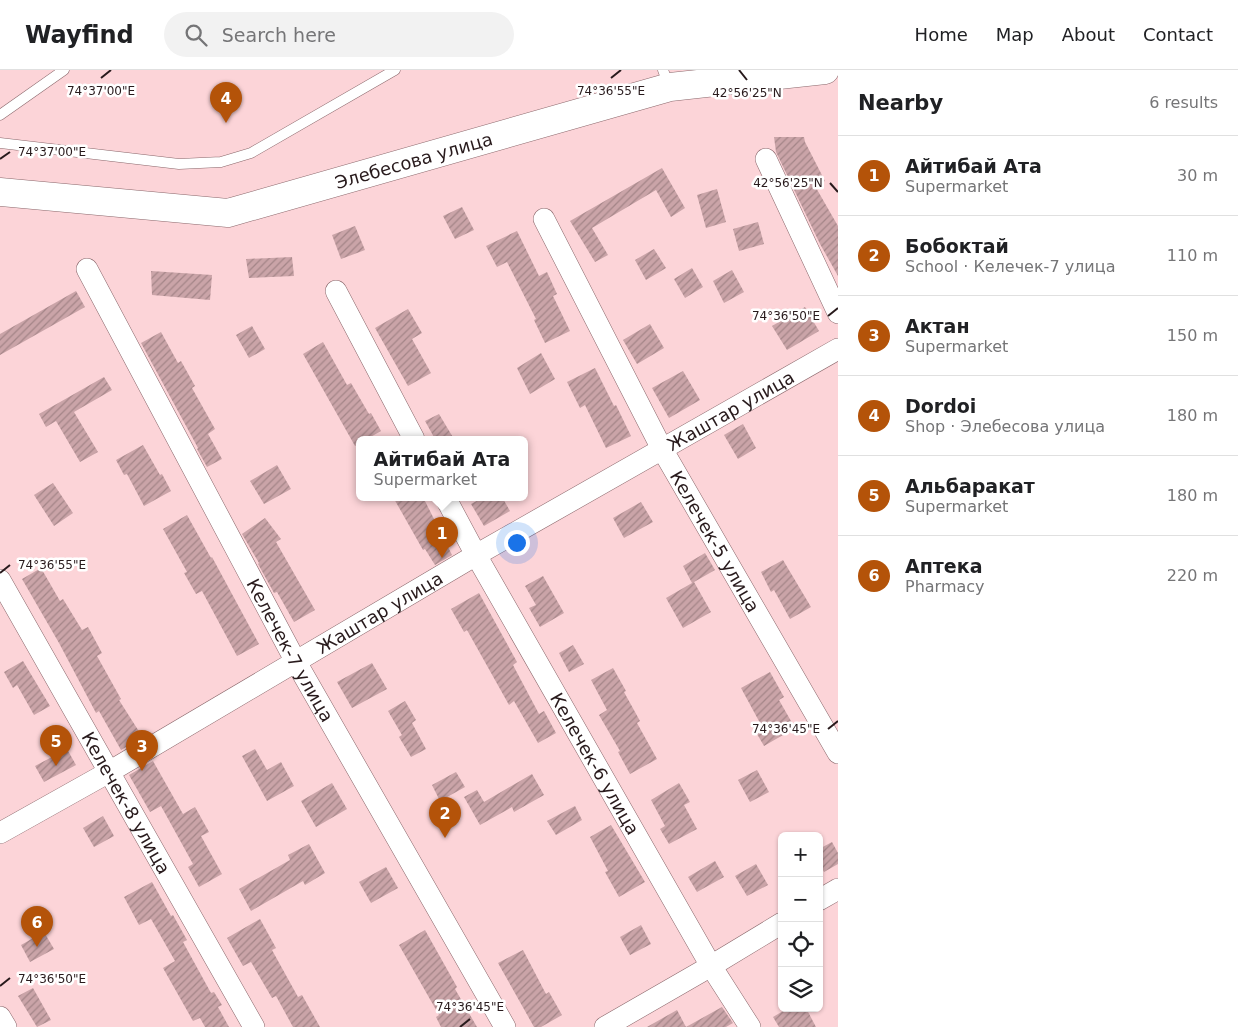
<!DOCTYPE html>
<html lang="en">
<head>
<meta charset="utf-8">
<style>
  body { margin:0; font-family:"DejaVu Sans",sans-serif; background:#f2f2f2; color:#202124 }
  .controls { position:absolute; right:15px; bottom:15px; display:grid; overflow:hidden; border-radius:8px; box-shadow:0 1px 4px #0004 }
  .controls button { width:45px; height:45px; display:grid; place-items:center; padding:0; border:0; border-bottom:1px solid #e0e0e0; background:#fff; color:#202124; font:25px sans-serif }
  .you { position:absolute; left:516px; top:472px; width:18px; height:18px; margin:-12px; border:4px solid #fff; border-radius:50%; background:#1a73e8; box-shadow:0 0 0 8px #1a73e833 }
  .badge { display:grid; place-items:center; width:32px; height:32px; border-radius:50%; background:#b45309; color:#fff; font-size:16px; font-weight:700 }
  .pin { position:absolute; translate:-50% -41px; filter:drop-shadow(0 1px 2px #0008) }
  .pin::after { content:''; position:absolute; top:26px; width:18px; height:15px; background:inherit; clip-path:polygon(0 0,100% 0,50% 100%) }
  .popup { position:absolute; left:356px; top:366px; width:172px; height:65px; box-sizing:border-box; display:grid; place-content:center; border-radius:8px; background:#fff; filter:drop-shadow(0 1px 4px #0005); font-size:16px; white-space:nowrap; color:#757577 }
  .popup b { font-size:19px; color:#202124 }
  .popup::after { content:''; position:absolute; left:50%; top:100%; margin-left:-10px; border:10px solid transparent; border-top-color:#fff }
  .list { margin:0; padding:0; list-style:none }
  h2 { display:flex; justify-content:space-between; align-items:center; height:65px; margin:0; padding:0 20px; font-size:21px }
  h2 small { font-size:16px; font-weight:400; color:#757577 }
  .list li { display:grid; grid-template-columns:32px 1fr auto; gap:15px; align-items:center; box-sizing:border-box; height:80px; padding:0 20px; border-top:1px solid #e0e0e0 }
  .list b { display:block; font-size:19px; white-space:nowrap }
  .list p { margin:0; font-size:16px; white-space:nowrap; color:#757577 }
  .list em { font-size:16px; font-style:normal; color:#757577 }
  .icon { flex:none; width:28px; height:28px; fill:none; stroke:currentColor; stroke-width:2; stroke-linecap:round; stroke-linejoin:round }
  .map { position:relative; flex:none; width:838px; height:957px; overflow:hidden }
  header { display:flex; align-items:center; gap:30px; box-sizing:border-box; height:70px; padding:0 25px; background:#fff; border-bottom:1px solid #e0e0e0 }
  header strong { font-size:24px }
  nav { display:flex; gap:28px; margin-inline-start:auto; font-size:18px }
  .search { width:350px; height:45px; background:#f2f2f2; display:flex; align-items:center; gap:12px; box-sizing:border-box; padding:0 18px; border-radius:28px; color:#757577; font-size:19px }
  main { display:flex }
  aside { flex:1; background:#fff }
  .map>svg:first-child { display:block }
  .building { fill:url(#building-hatch) }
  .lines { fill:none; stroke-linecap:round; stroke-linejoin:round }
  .lane-casing { stroke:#8a676b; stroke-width:11 }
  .street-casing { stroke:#8a676b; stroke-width:22 }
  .primary-casing { stroke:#8a676b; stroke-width:29 }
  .lane { stroke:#fff; stroke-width:10 }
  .street { stroke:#fff; stroke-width:21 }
  .primary { stroke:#fff; stroke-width:28 }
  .ticks { fill:none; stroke:#281a1c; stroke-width:2 }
  .labels { text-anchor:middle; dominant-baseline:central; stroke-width:5; stroke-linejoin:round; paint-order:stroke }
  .street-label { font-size:18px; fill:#281a1c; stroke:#fff }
  .ticks-label { font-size:12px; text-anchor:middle; fill:#281a1c; stroke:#fff; stroke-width:5; stroke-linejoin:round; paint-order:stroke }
</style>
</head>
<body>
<header>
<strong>Wayfind</strong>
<div class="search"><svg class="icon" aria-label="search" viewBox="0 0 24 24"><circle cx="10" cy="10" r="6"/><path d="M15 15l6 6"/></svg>Search here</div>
<nav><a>Home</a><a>Map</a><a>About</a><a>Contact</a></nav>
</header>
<main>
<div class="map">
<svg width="838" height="957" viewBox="0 0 838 957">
  <defs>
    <pattern id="building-hatch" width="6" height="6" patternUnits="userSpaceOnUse" patternTransform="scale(1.25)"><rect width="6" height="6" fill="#caa4a8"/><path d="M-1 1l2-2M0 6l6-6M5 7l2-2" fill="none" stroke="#a48588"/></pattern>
  </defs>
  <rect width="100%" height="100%" fill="#fcd4d8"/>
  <g class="building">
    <polygon points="774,67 804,67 805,72 825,111 815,116 838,156 838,206 820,174 776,82"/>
    <polygon points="662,98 685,138 671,147 656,120 592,158 608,185 595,192 570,151"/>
    <polygon points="717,119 726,152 706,158 697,125"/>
    <polygon points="462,137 474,160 455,169 443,146"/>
    <polygon points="758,152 764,174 739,181 733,159"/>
    <polygon points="355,156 365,180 341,189 332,165"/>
    <polygon points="517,161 539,206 547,202 557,224 553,226 570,261 545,273 534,250 536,249 507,192 497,197 486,176"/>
    <polygon points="654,179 666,198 646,210 635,190"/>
    <polygon points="292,187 294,206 249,208 246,189"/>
    <polygon points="692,198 703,217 685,228 674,209"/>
    <polygon points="732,200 744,222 724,233 713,211"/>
    <polygon points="151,201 212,205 210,230 152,225"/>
    <polygon points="76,221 85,237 0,285 0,264"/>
    <polygon points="805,237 819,261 787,280 772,256"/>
    <polygon points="408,239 422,263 412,269 431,303 408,316 375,258"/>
    <polygon points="650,254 664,278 637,294 623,270"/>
    <polygon points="252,256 265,279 249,288 236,265"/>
    <polygon points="161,262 178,293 181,291 195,316 192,318 215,359 208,364 222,389 207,397 197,379 198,378 141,273"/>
    <polygon points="323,272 347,315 351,313 369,344 371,343 381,361 367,369 360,369 360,373 355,376 303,284"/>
    <polygon points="541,283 555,309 530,324 517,298"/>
    <polygon points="595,298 614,336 616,335 631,366 606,378 585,335 580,338 567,312"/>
    <polygon points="683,301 700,330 669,348 652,318"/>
    <polygon points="104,307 112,320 74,342 98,382 80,392 56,351 46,357 39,344"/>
    <polygon points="439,344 454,369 435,369 425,351"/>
    <polygon points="743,354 756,378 738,389 724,365"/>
    <polygon points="143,375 160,405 162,404 171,421 144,436 127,404 124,405 116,390"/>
    <polygon points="277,395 291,419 264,434 250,411"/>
    <polygon points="53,413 73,443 54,456 34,425"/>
    <polygon points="393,427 423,427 452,485 435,495 425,479 423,480"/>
    <polygon points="484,427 502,427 510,441 484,456 471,434"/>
    <polygon points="641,432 653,452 624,468 613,448"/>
    <polygon points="187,445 211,488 212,487 259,574 237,586 202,521 196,524 184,503 187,502 163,459"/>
    <polygon points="265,448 281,469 276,472 315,540 294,552 277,522 274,523 258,494 259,493 242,464"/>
    <polygon points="705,483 715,500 694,512 711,542 683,558 666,528 692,513 683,496"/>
    <polygon points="783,490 811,537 790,549 774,520 771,522 761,502"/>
    <polygon points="41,498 60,531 63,529 82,560 88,557 102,583 97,586 121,629 119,630 140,663 141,668 121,680 99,641 96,643 59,573 22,509"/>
    <polygon points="543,506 564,543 540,557 529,538 536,535 525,516"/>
    <polygon points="479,523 517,592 513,595 539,644 544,641 556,663 538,673 514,631 509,635 467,560 464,562 451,539"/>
    <polygon points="573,575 584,594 569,602 559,583"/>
    <polygon points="23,591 50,636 34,645 17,615 13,618 4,602"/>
    <polygon points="372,593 387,619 352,638 337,612"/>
    <polygon points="613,598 626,621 624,622 640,651 637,653 657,689 630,704 618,682 620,681 599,645 607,640 591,610"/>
    <polygon points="770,602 784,627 779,630 795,658 764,676 753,657 760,653 741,618"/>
    <polygon points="405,631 416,650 412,653 426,679 411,687 399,667 402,665 388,641"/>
    <polygon points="67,679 76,695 44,712 35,696"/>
    <polygon points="255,679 267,700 281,692 294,716 267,731 242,686"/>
    <polygon points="153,691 183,744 195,737 209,762 201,766 222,804 199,817 188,797 193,794 161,736 150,742 129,705"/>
    <polygon points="757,700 769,722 750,732 738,710"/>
    <polygon points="456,702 465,717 440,731 432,715"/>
    <polygon points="532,704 544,725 514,742 512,737 480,755 464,727 477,720 484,732"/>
    <polygon points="332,713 347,739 316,757 301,731"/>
    <polygon points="679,713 690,732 684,735 697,759 669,774 660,759 665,756 651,730"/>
    <polygon points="575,736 582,750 556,765 547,751"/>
    <polygon points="103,746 114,766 94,777 83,758"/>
    <polygon points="611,755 645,812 619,827 605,802 608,801 590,767"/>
    <polygon points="832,772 838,783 838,794 824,802 819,793 819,779"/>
    <polygon points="309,774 325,803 305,815 303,811 251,841 239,819 290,790 288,785"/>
    <polygon points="715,791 724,807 697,822 688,807"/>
    <polygon points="756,794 768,815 747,826 735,806"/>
    <polygon points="386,797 398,818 371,833 359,812"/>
    <polygon points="152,812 171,846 173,845 187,870 183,872 211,923 214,922 222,935 218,937 229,957 205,957 200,948 193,951 163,898 175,891 151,849 139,855 124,827"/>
    <polygon points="260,849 276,878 272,880 298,927 302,925 320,957 293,957 276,926 272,928 251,892 243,896 227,868"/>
    <polygon points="641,855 651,874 630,885 620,867"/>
    <polygon points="425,860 457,917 455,919 477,957 441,957 436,947 439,945 399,875"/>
    <polygon points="44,862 54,879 30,892 21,875"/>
    <polygon points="523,880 546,924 549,922 562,945 541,957 534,957 498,893"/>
    <polygon points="33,918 51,950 37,957 18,926"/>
    <polygon points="722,937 733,953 726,957 647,957 677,940 686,957"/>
    <polygon points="788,938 806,938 816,957 779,957 773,947"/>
  </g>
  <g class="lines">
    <g class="lane-casing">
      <g id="lane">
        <polyline points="663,0 669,16"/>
        <polyline points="0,45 64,0"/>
        <polyline points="0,73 179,94 221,92 251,83 395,0"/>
      </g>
    </g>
    <g class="street-casing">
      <g id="street">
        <polyline points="766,89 838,243"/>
        <path id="s1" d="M544,149L662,379L838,683"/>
        <path id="s2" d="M87,199L296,592L505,957"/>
        <polyline points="336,221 414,369"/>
        <path id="s3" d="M445,427L476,485L711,896L750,957"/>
        <path id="s4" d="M0,510L254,957"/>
        <path id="s5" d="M0,763L109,702L476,485L838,279"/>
        <polyline points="819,830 838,819"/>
        <polyline points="0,947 6,957"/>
        <polyline points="605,957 711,896 782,853"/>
      </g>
    </g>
    <g class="primary-casing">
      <g id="primary">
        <path id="s6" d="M0,122L228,143L670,17L825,0"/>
      </g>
    </g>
    <use href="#lane" class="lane"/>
    <use href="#street" class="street"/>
    <use href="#primary" class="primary"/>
  </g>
  <path class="ticks" d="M739,0L747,10M101,8L111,0M611,8L621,0M0,89L10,82M830,113L838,122M828,246L838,238M0,503L10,495M828,659L838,651M0,916L10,908M460,957L470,949"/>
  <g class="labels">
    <g class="street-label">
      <text stroke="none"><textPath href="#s6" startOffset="422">Элебесова улица</textPath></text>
      <text stroke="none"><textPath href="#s5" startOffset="844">Жаштар улица</textPath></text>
      <text stroke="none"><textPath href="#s1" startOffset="365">Келечек-5 улица</textPath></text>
      <text stroke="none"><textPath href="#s5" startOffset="439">Жаштар улица</textPath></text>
      <text stroke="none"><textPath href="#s2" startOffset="432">Келечек-7 улица</textPath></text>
      <text stroke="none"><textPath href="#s3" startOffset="306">Келечек-6 улица</textPath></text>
      <text stroke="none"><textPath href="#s4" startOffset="256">Келечек-8 улица</textPath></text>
    </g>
  </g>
  <g class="ticks-label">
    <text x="101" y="25">74°37'00"E</text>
    <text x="611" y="25">74°36'55"E</text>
    <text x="747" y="27">42°56'25"N</text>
    <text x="52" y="86">74°37'00"E</text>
    <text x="788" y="117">42°56'25"N</text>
    <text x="786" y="250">74°36'50"E</text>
    <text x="52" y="499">74°36'55"E</text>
    <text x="786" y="663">74°36'45"E</text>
    <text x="52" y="913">74°36'50"E</text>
    <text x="470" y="941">74°36'45"E</text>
  </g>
</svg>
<div class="controls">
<button>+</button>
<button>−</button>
<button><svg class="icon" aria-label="locate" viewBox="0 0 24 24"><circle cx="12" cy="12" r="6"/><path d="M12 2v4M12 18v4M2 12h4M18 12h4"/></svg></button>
<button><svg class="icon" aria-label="layers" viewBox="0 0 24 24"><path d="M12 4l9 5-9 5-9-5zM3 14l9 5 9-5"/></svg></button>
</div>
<div class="you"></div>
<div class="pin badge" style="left:442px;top:488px">1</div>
<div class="popup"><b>Айтибай Ата</b>Supermarket</div>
<div class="pin badge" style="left:445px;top:768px">2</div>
<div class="pin badge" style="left:142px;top:701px">3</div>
<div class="pin badge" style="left:226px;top:53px">4</div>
<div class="pin badge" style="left:56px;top:696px">5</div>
<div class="pin badge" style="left:37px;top:877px">6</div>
</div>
<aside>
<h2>Nearby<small>6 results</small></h2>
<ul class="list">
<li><span class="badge">1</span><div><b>Айтибай Ата</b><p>Supermarket</p></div><em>30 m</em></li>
<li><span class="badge">2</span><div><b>Бобоктай</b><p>School · Келечек-7 улица</p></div><em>110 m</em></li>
<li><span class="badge">3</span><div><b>Актан</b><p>Supermarket</p></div><em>150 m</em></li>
<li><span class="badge">4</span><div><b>Dordoi</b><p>Shop · Элебесова улица</p></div><em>180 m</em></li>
<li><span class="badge">5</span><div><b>Альбаракат</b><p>Supermarket</p></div><em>180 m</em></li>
<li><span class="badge">6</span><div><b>Аптека</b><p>Pharmacy</p></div><em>220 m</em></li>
</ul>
</aside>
</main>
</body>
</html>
